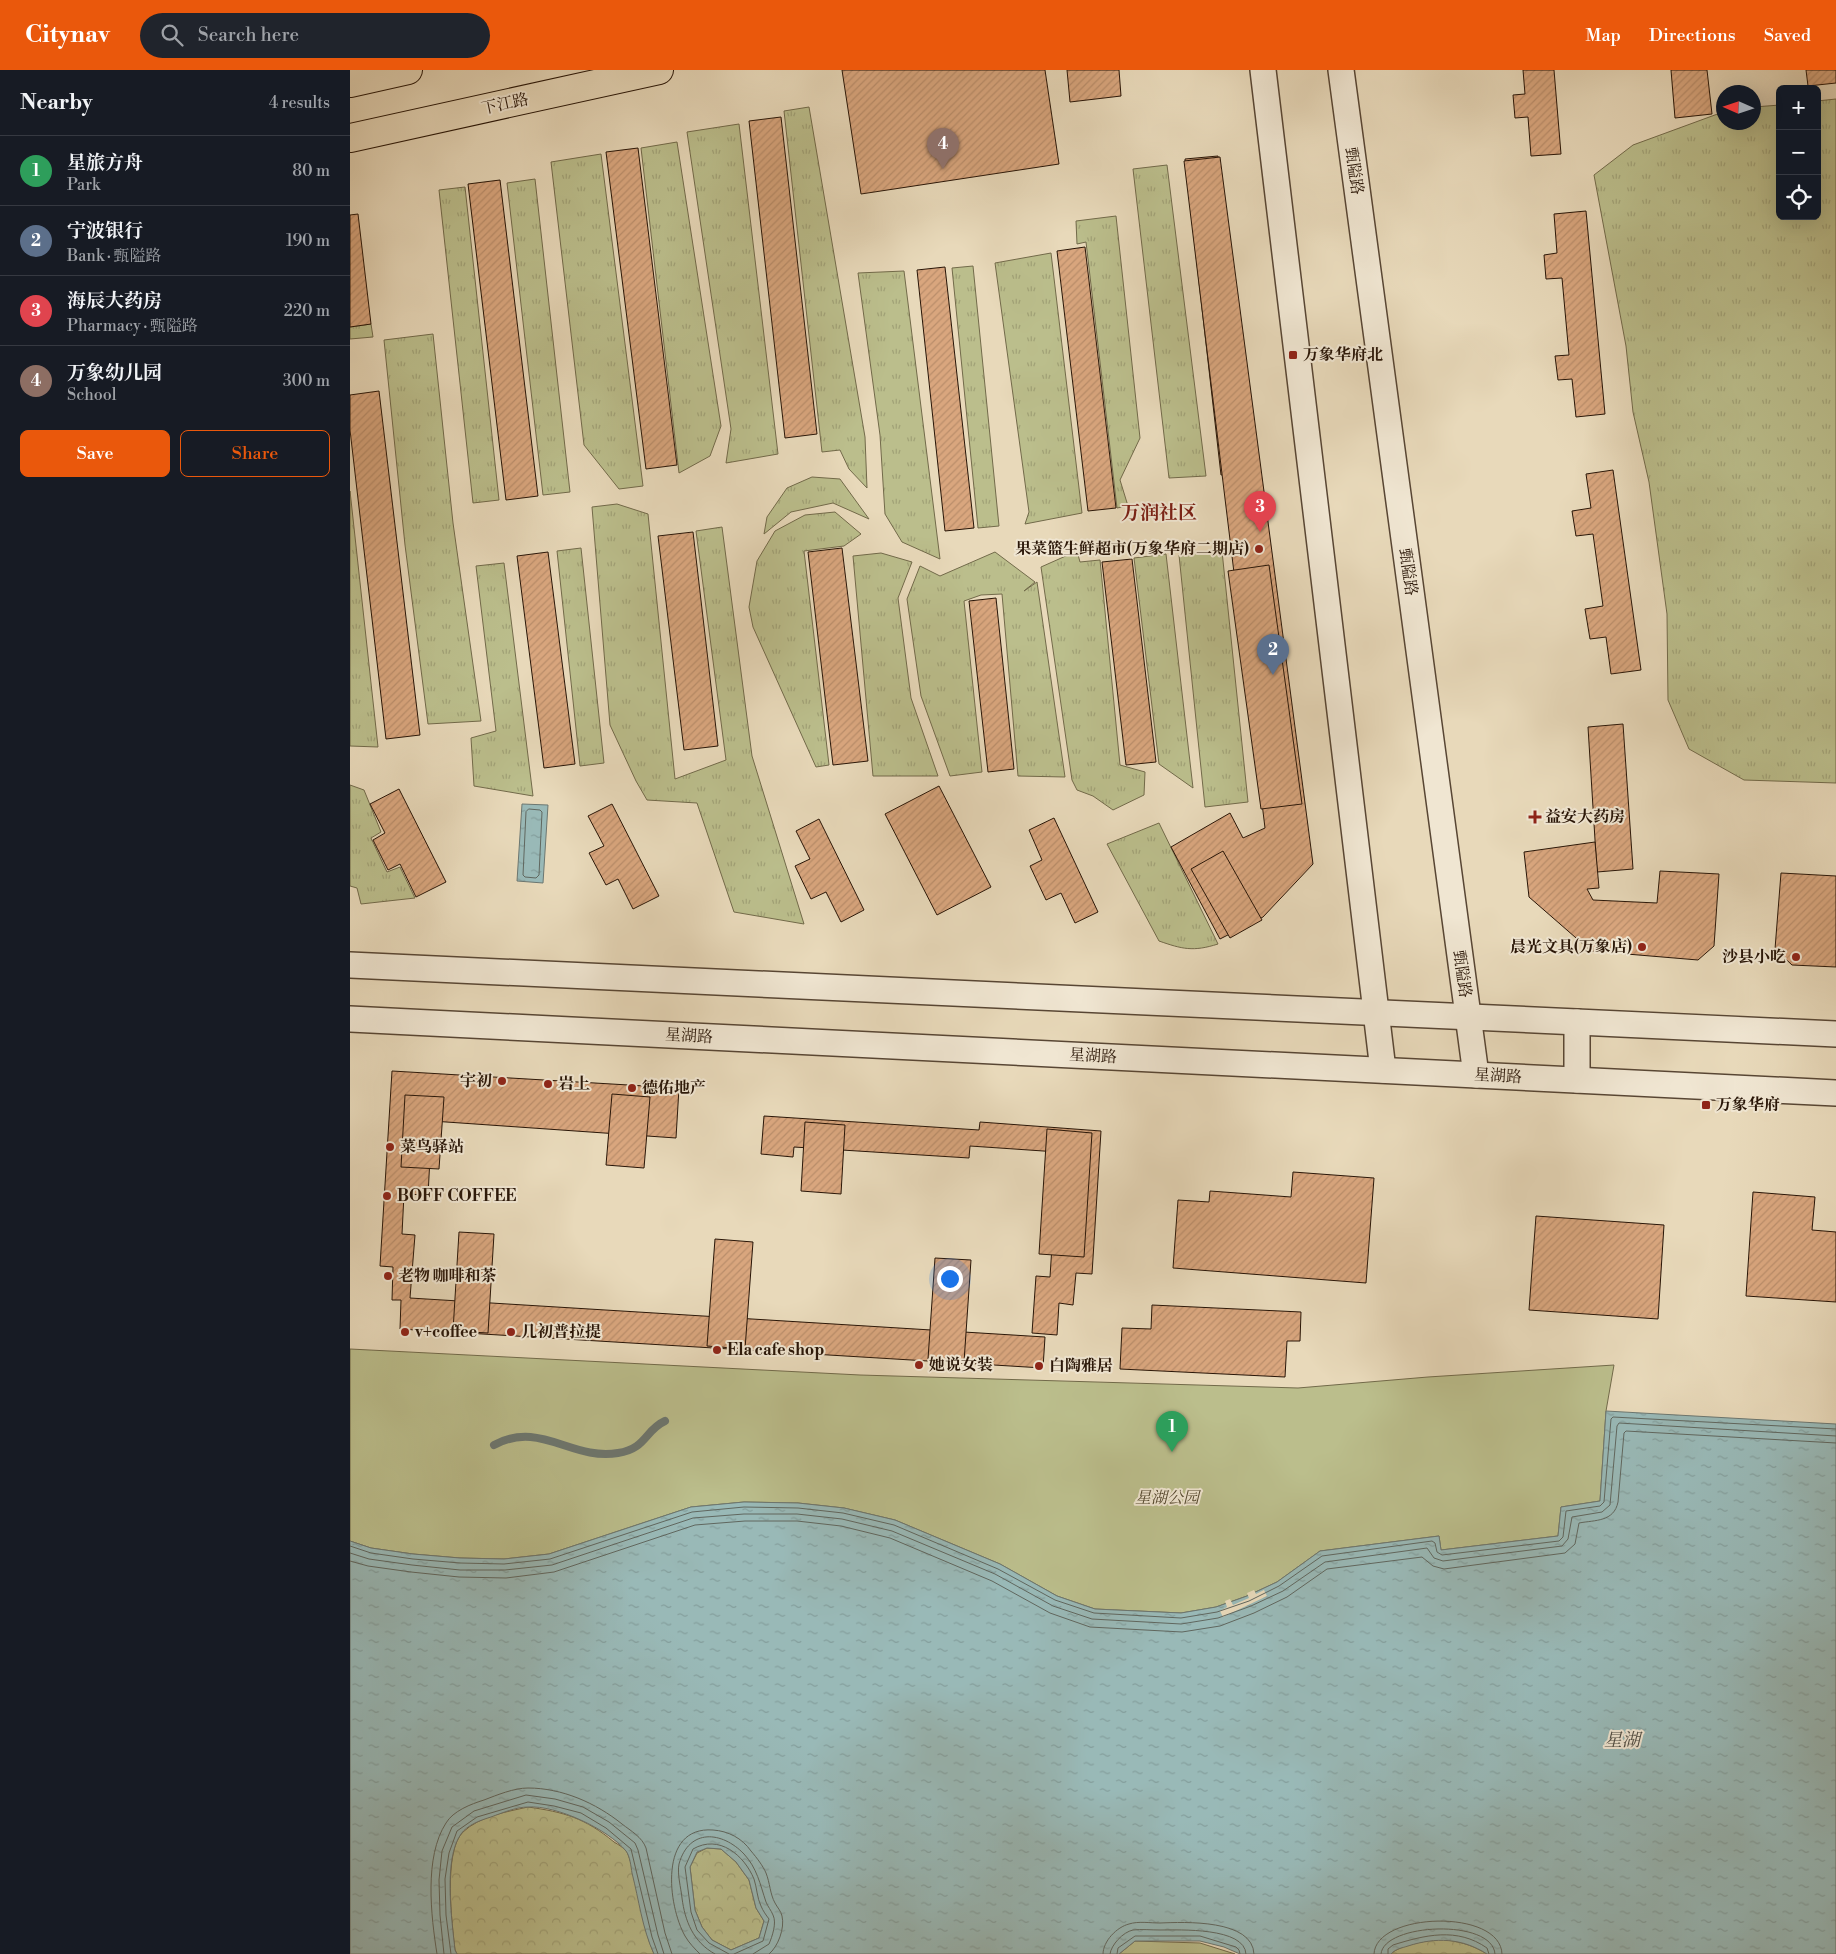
<!DOCTYPE html>
<html lang="en">
<head>
<meta charset="utf-8">
<style>
  body { margin:0; font-family:"Libre Bodoni","Noto Serif SC",serif; background:#20242c; color:#f1f3f6 }
  .controls { position:absolute; right:15px; top:15px; display:grid; overflow:hidden; border-radius:8px; box-shadow:0 5px 20px #0002 }
  .controls button { width:45px; height:45px; display:grid; place-items:center; padding:0; border:0; border-bottom:1px solid #363941; background:#171b24; color:#f1f3f6; font:25px sans-serif }
  .compass { position:absolute; left:1366px; top:15px; width:45px; height:45px; border-radius:50%; background:#171b24; box-shadow:0 5px 20px #0002; rotate:273deg }
  .you { position:absolute; left:599px; top:1208px; width:18px; height:18px; margin:-12px; border:4px solid #fff; border-radius:50%; background:#1a73e8; box-shadow:0 0 0 8px #1a73e833 }
  .badge { display:grid; place-items:center; width:32px; height:32px; border-radius:50%; background:#ea580c; color:#fff; font-size:16px; font-weight:700 }
  .pin { position:absolute; translate:-50% -41px; filter:drop-shadow(0 1px 2px #0008) }
  .pin::after { content:''; position:absolute; top:26px; width:18px; height:15px; background:inherit; clip-path:polygon(0 0,100% 0,50% 100%) }
  .list { margin:0; padding:0; list-style:none }
  h2 { display:flex; justify-content:space-between; align-items:center; height:65px; margin:0; padding:0 20px; font-size:21px }
  h2 small { font-size:16px; font-weight:400; color:#9ea1a6 }
  .list li { display:grid; grid-template-columns:32px 1fr auto; gap:15px; align-items:center; box-sizing:border-box; height:70px; padding:0 20px; border-top:1px solid #363941 }
  .list b { display:block; font-size:19px; white-space:nowrap }
  .list p { margin:0; font-size:16px; white-space:nowrap; color:#9ea1a6 }
  .list em { font-size:16px; font-style:normal; color:#9ea1a6 }
  .actions { display:flex; gap:10px; padding:15px 20px }
  .actions a { flex:1; padding:11px 0; border:1px solid #ea580c; border-radius:8px; text-align:center; font-size:18px; color:#ea580c }
  .actions .main { background:#ea580c; color:#fff }
  .icon { flex:none; width:28px; height:28px; fill:none; stroke:currentColor; stroke-width:2; stroke-linecap:round; stroke-linejoin:round }
  .map { position:relative; flex:none; width:1486px; height:1884px; overflow:hidden }
  header { display:flex; align-items:center; gap:30px; box-sizing:border-box; height:70px; padding:0 25px; background:#ea580c; color:#fff }
  header strong { font-size:24px }
  nav { display:flex; gap:28px; margin-inline-start:auto; font-size:18px }
  .search { width:350px; height:45px; background:#20242c; display:flex; align-items:center; gap:12px; box-sizing:border-box; padding:0 18px; border-radius:28px; color:#9ea1a6; font-size:19px }
  main { display:flex }
  aside { flex:1; background:#171b24 }
  .map>svg:first-child { display:block }
  .grass { fill:url(#grass-tufts); stroke:#726a4a }
  .forest { fill:url(#forest-crowns); stroke:#726a4a }
  .park { fill:#bbbe8c; stroke:#726a4a }
  .water { fill:url(#water-ripples); stroke:#6c7771; fill-rule:evenodd }
  .pier { fill:#e8d9ba }
  .lines { fill:none; stroke-linecap:round; stroke-linejoin:round }
  .shore { stroke:#60675f; stroke-width:1 }
  .stream { stroke:#6c7771; stroke-width:8 }
  .building { fill:url(#building-hatch); stroke:#281507 }
  .minor-casing { stroke:#584634; stroke-width:28 }
  .major-casing { stroke:#281507; stroke-width:30 }
  .minor { stroke:#f0e6d2; stroke-width:25 }
  .major { stroke:#e8d9ba; stroke-width:28 }
  .poi-dot { fill:#8f2418; stroke:#f0e6d2; stroke-width:2 }
  .labels { text-anchor:middle; dominant-baseline:central; stroke-width:4; stroke-linejoin:round; paint-order:stroke }
  .street-label { font-size:16px; fill:#281507; stroke:#f0e6d2 }
  .poi-label { font-size:16px; font-weight:bold; fill:#281507; stroke:#f0e6d2; text-anchor:start }
  .park-label { font-size:16px; font-style:italic; fill:#54482f; stroke:#f0e6d2 }
  .water-label { font-size:18px; font-style:italic; fill:#504e45; stroke:#f0e6d2 }
  .quarter-label { font-size:19px; font-weight:bold; fill:#7a1f14; stroke:#f0e6d2 }
</style>
</head>
<body>
<header>
<strong>Citynav</strong>
<div class="search"><svg class="icon" aria-label="search" viewBox="0 0 24 24"><circle cx="10" cy="10" r="6"/><path d="M15 15l6 6"/></svg>Search here</div>
<nav><a>Map</a><a>Directions</a><a>Saved</a></nav>
</header>
<main>
<aside>
<h2>Nearby<small>4 results</small></h2>
<ul class="list">
<li><span class="badge" style="background:#2e9e5b">1</span><div><b>星旅方舟</b><p>Park</p></div><em>80 m</em></li>
<li><span class="badge" style="background:#5c6f8a">2</span><div><b>宁波银行</b><p>Bank · 甄隘路</p></div><em>190 m</em></li>
<li><span class="badge" style="background:#e0444e">3</span><div><b>海辰大药房</b><p>Pharmacy · 甄隘路</p></div><em>220 m</em></li>
<li><span class="badge" style="background:#8d6e63">4</span><div><b>万象幼儿园</b><p>School</p></div><em>300 m</em></li>
</ul>
<div class="actions"><a class="main">Save</a><a>Share</a></div>
</aside>
<div class="map">
<svg width="1486" height="1884" viewBox="0 0 1486 1884">
  <defs>
    <pattern id="grass-tufts" width="24" height="20" patternUnits="userSpaceOnUse" patternTransform="scale(1.25)"><rect width="24" height="20" fill="#bbbe8c"/><path d="M3 7l-1-3M5 7V3M7 7l1-3M15 17l-1-3M17 17v-4M19 17l1-3" fill="none" stroke="#a1a277"/></pattern>
    <pattern id="forest-crowns" width="20" height="18" patternUnits="userSpaceOnUse" patternTransform="scale(1.25)"><rect width="20" height="18" fill="#bbbe8c"/><path d="M2 6a3 3 0 1 1 6 0M12 15a3 3 0 1 1 6 0" fill="none" stroke="#a1a277"/></pattern>
    <pattern id="water-ripples" width="26" height="14" patternUnits="userSpaceOnUse" patternTransform="scale(1.25)"><rect width="26" height="14" fill="#99b9b7"/><path d="M2 4q2-2 4 0t4 0M15 11q2-2 4 0t4 0" fill="none" stroke="#849e9c"/></pattern>
    <pattern id="building-hatch" width="6" height="6" patternUnits="userSpaceOnUse" patternTransform="scale(1.25)"><rect width="6" height="6" fill="#d9a67e"/><path d="M-1 1l2-2M0 6l6-6M5 7l2-2" fill="none" stroke="#ba8e6b"/></pattern>
  </defs>
  <rect width="100%" height="100%" fill="#e8d9ba"/>
  <filter id="stains"><feTurbulence type="fractalNoise" baseFrequency=".004" numOctaves="4"/><feColorMatrix values="0 0 0 0 .2 0 0 0 0 .09 0 0 0 0 .02 0 0 0 .5 -.17"/></filter>
  <radialGradient id="worn" r=".72"><stop offset=".6" stop-color="#630" stop-opacity="0"/><stop offset="1" stop-color="#630" stop-opacity=".3"/></radialGradient>
  <g class="grass">
    <polygon points="1486,29 1486,713 1394,710 1339,679 1318,630 1317,544 1299,412 1283,342 1276,276 1244,105 1283,75 1373,42 1374,52 1404,52 1404,37 1430,35 1430,146 1467,146 1467,31"/>
    <polygon points="459,37 515,367 517,418 499,399 490,380 472,382 434,41"/>
    <polygon points="389,54 428,384 376,393 381,359 337,62"/>
    <polygon points="327,72 371,356 360,386 329,403 291,78"/>
    <polygon points="251,84 293,416 269,419 234,375 201,92"/>
    <polygon points="817,95 856,406 819,408 783,99"/>
    <polygon points="185,109 220,422 193,425 157,113"/>
    <polygon points="115,117 149,430 123,433 89,120"/>
    <polygon points="766,146 790,368 770,410 778,436 767,438 736,172 727,174 726,151"/>
    <polygon points="701,183 732,443 675,454 679,442 645,193"/>
    <polygon points="623,196 649,456 628,458 602,198"/>
    <polygon points="554,201 590,489 552,472 535,444 530,365 508,203"/>
    <polygon points="21,254 23,267 0,269 0,257"/>
    <polygon points="83,264 103,453 131,651 78,654 55,475 34,270"/>
    <polygon points="462,407 490,409 519,449 483,433 441,442 414,464 417,447 437,418"/>
    <polygon points="0,421 28,677 0,676"/>
    <polygon points="267,434 298,444 325,709 376,690 346,461 372,457 402,686 454,854 384,842 347,733 297,730 286,711 260,655 242,437"/>
    <polygon points="485,442 511,464 494,476 454,481 479,695 466,697 403,557 399,537 407,491 425,461 455,445"/>
    <polygon points="231,478 254,693 230,696 207,481"/>
    <polygon points="727,481 730,492 750,490 770,695 795,702 794,725 763,740 743,726 727,720 722,710 691,497"/>
    <polygon points="872,481 898,732 855,737 829,485"/>
    <polygon points="645,482 685,512 674,521 687,512 715,707 668,706 652,524 631,525 614,531 632,702 600,706 571,626 557,529 570,496 590,506"/>
    <polygon points="531,483 562,492 548,528 561,628 588,706 523,706 503,486"/>
    <polygon points="816,484 843,718 809,694 784,488"/>
    <polygon points="154,493 183,726 124,716 121,668 146,661 126,496"/>
    <polygon points="0,715 14,720 31,762 21,768 37,802 50,797 65,828 11,834 7,818 0,816"/>
    <path d="M809,753L868,874C843,882 832,879 809,871L757,774Z"/>
  </g>
  <g class="forest">
    <path d="M178,1737C214,1742 235,1748 264,1772C269,1775 276,1779 278,1784C290,1817 290,1852 304,1884H107L105,1880C102,1855 93,1781 113,1762C130,1746 156,1742 178,1737Z"/>
    <polygon points="357,1778 371,1779 386,1792 399,1810 406,1838 414,1851 409,1868 381,1880 362,1870 352,1857 345,1840 340,1797 347,1783"/>
    <path d="M1089,1869C1107,1871 1121,1874 1137,1884H1041C1049,1875 1077,1871 1089,1869Z"/>
  </g>
  <g class="park">
    <polygon points="0,1279 510,1305 948,1318 1078,1307 1264,1295 1256,1341 1250,1431 1211,1437 1208,1466 1091,1480 1089,1466 970,1481 927,1512 897,1526 866,1537 831,1543 745,1539 707,1526 650,1494 545,1450 494,1438 448,1433 394,1432 341,1437 199,1484 154,1489 110,1488 63,1484 21,1478 0,1471"/>
    <polygon points="785,1871 850,1873 885,1884 769,1884"/>
  </g>
  <g class="water">
    <polygon points="172,734 198,735 193,813 167,811"/>
    <path d="M1256,1341L1486,1354V1884H1137C1112,1868 1086,1867 1058,1876C1052,1878 1045,1879 1041,1884H890L874,1877L850,1871H785L769,1884H304C292,1858 289,1830 282,1803C281,1797 280,1786 276,1781C258,1759 206,1735 178,1737C166,1737 152,1743 141,1747C131,1750 117,1755 111,1764C93,1789 102,1851 105,1880L107,1884H0V1471L21,1478L63,1484L110,1488L154,1489L199,1484L341,1437L394,1432L448,1433L494,1438L545,1450L650,1494L707,1526L745,1539L831,1543L866,1537L897,1526L927,1512L970,1481L1089,1466L1091,1480L1208,1466L1211,1437L1250,1431ZM357,1778L371,1779L386,1792L399,1810L406,1838L414,1851L409,1868L381,1880L362,1870L352,1857L345,1840L340,1797L347,1782Z"/>
  </g>
  <polygon class="pier" points="904,1520 906,1524 914,1520 917,1526 873,1547 870,1541 877,1537 875,1531 880,1529 883,1535 899,1528 897,1523"/>
  <g class="lines">
    <g class="shore">
      <polygon points="179,739 190,740 192,742 189,805 186,808 175,807 173,805 176,742"/>
      <polyline points="0,1476 21,1483 63,1489 110,1493 154,1494 200,1489 342,1442 394,1437 448,1438 493,1443 544,1455 648,1499 705,1530 744,1543 831,1548 867,1542 899,1531 929,1516 972,1486 1082,1471 1085,1473 1087,1482 1092,1485 1209,1471 1213,1467 1216,1441 1250,1436 1254,1432 1261,1349 1263,1347 1486,1359"/>
      <polyline points="0,1483 19,1489 62,1495 110,1500 155,1500 202,1495 343,1448 394,1444 447,1444 492,1449 542,1461 645,1504 703,1536 742,1549 831,1554 868,1548 901,1536 933,1521 975,1492 1077,1478 1084,1488 1093,1491 1212,1476 1218,1469 1222,1447 1252,1442 1260,1435 1267,1356 1269,1353 1486,1366"/>
      <path d="M0,1491L18,1496L61,1502L109,1507L156,1508L204,1502L345,1455L395,1451H447L491,1456L540,1468L642,1511L700,1543L740,1557L832,1562L870,1556L904,1543L937,1527L977,1499L1072,1487L1083,1496L1094,1499L1215,1483L1225,1474L1229,1453C1245,1450 1264,1452 1268,1432L1274,1363L1276,1361L1486,1373"/>
      <path d="M87,1884C81,1846 74,1787 96,1753C103,1741 121,1734 134,1730C147,1725 164,1718 178,1718C212,1718 246,1733 272,1754C281,1761 292,1767 296,1778L315,1863L322,1884"/>
      <polyline points="94,1884 90,1845 89,1810 92,1781 102,1757 124,1741 176,1725 205,1729 233,1737 259,1752 285,1773 288,1780 308,1865 314,1884"/>
      <polyline points="101,1884 96,1845 95,1809 99,1783 107,1761 127,1747 178,1732 204,1736 231,1743 256,1758 281,1779 302,1867 308,1884"/>
      <path d="M350,1884C345,1879 339,1873 335,1866C318,1836 308,1756 363,1760C378,1761 392,1768 401,1781C407,1788 413,1796 416,1803C420,1813 420,1824 425,1833C427,1837 431,1841 432,1846C435,1858 428,1877 419,1884"/>
      <path d="M365,1884C343,1872 335,1851 332,1828C331,1818 327,1804 329,1794C339,1758 372,1761 394,1784C407,1798 410,1814 416,1832C418,1837 421,1840 423,1845C427,1853 422,1867 419,1874L403,1884"/>
      <path d="M379,1884L359,1873L347,1860L341,1842L335,1797L343,1779C369,1764 394,1785 404,1809C407,1818 407,1828 411,1836C413,1841 416,1845 419,1849L413,1871L384,1884"/>
      <path d="M753,1884C753,1871 767,1857 779,1854C788,1851 800,1853 810,1853C834,1852 903,1849 904,1884"/>
      <path d="M760,1884C761,1875 773,1862 783,1860C791,1859 801,1860 810,1860C829,1860 895,1857 896,1884"/>
      <polyline points="767,1884 768,1878 785,1866 850,1866 886,1877 889,1880 890,1884"/>
      <path d="M1024,1884C1025,1842 1151,1838 1152,1884"/>
      <path d="M1031,1884C1033,1853 1143,1848 1145,1884"/>
      <path d="M1038,1884V1879L1043,1875C1075,1865 1107,1857 1137,1878L1139,1884"/>
    </g>
    <path class="stream" d="M144,1375C190,1350 222,1391 268,1383C296,1379 295,1360 315,1351"/>
  </g>
  <g class="building">
    <polygon points="492,0 695,0 709,94 511,124"/>
    <polygon points="717,0 769,0 771,26 720,32"/>
    <polygon points="1173,0 1204,0 1211,84 1181,86 1178,47 1165,48 1163,25 1175,24"/>
    <polygon points="1321,0 1357,0 1362,44 1325,48"/>
    <polygon points="1456,0 1486,0 1486,13 1458,16"/>
    <polygon points="431,47 467,364 435,368 399,51"/>
    <polygon points="288,78 327,395 296,399 256,82"/>
    <polygon points="868,86 903,401 871,405 835,89"/>
    <polygon points="870,87 963,794 913,847 870,869 821,777 880,743 893,768 915,758 834,91"/>
    <polygon points="150,110 188,426 156,430 118,114"/>
    <polygon points="1236,141 1255,344 1226,347 1222,309 1208,310 1205,286 1219,285 1212,208 1196,209 1194,185 1207,183 1204,144"/>
    <polygon points="8,144 21,254 0,257 0,145"/>
    <polygon points="735,177 766,438 738,441 707,181"/>
    <polygon points="595,197 624,458 595,461 567,200"/>
    <polygon points="29,321 70,665 36,669 0,360 0,325"/>
    <polygon points="1263,400 1291,600 1261,604 1256,567 1240,569 1235,539 1253,536 1243,464 1226,466 1222,441 1241,438 1236,404"/>
    <polygon points="343,462 368,676 334,680 308,466"/>
    <polygon points="492,478 518,691 483,695 458,482"/>
    <polygon points="198,482 225,694 194,698 167,486"/>
    <polygon points="782,489 806,692 776,695 752,492"/>
    <polygon points="919,495 952,734 911,739 878,501"/>
    <polygon points="646,528 664,699 638,702 619,531"/>
    <polygon points="1273,654 1283,799 1247,802 1238,657"/>
    <polygon points="589,716 641,817 587,845 535,744"/>
    <polygon points="49,719 96,812 66,827 50,794 38,800 23,770 35,763 20,734"/>
    <polygon points="262,734 309,826 283,839 268,809 256,815 239,783 254,776 238,746"/>
    <polygon points="704,748 748,842 725,853 711,823 696,830 680,796 692,790 679,760"/>
    <polygon points="469,749 514,840 491,852 476,822 461,829 445,796 460,789 446,761"/>
    <polygon points="1245,772 1249,818 1237,819 1243,830 1307,833 1310,801 1369,804 1364,876 1348,890 1241,881 1179,827 1174,782"/>
    <polygon points="873,781 912,850 880,868 841,799"/>
    <polygon points="1431,803 1486,806 1486,897 1442,895 1425,879"/>
    <polygon points="42,1001 329,1018 326,1068 82,1051 78,1125 54,1124 52,1164 65,1165 60,1228 695,1267 693,1298 50,1259 51,1230 42,1230 43,1197 30,1196"/>
    <polygon points="262,1024 300,1027 294,1098 256,1095"/>
    <polygon points="55,1025 94,1027 89,1099 51,1097"/>
    <polygon points="414,1046 629,1060 630,1052 751,1061 742,1204 726,1203 723,1235 709,1233 707,1265 682,1263 686,1206 700,1207 708,1082 620,1076 619,1088 444,1077 443,1087 411,1084"/>
    <polygon points="455,1052 495,1055 491,1124 451,1121"/>
    <polygon points="697,1059 742,1063 734,1187 689,1184"/>
    <polygon points="943,1102 1024,1108 1016,1213 823,1198 828,1130 859,1132 860,1121 941,1127"/>
    <polygon points="1403,1122 1465,1127 1462,1160 1486,1162 1486,1232 1396,1226"/>
    <polygon points="1186,1146 1314,1155 1308,1249 1179,1240"/>
    <polygon points="109,1162 144,1164 138,1263 103,1261"/>
    <polygon points="365,1169 403,1172 395,1279 357,1276"/>
    <polygon points="585,1188 621,1190 614,1292 578,1289"/>
    <polygon points="802,1235 951,1242 950,1271 937,1271 935,1307 770,1299 772,1258 801,1259"/>
  </g>
  <g class="lines">
    <g class="minor-casing">
      <g id="minor">
        <polyline points="913,0 1033,1000"/>
        <polyline points="991,0 1126,1005"/>
        <polyline points="0,895 1486,964"/>
        <polyline points="0,949 1486,1023"/>
        <polyline points="1227,1010 1227,952"/>
      </g>
    </g>
    <g class="major-casing">
      <g id="major">
        <polyline points="0,13 58,0"/>
        <polyline points="0,68 309,0"/>
      </g>
    </g>
    <use href="#minor" class="minor"/>
    <use href="#major" class="major"/>
  </g>
  <g class="poi-dot">
    <rect x="938" y="280" width="10" height="10" rx="2.5"/>
    <circle cx="909" cy="479" r="5"/>
    <path d="M1182.5 739.5h5v5h5v5h-5v5h-5v-5h-5v-5h5z"/>
    <circle cx="1292" cy="877" r="5"/>
    <circle cx="1446" cy="887" r="5"/>
    <circle cx="152" cy="1011" r="5"/>
    <circle cx="198" cy="1014" r="5"/>
    <circle cx="282" cy="1018" r="5"/>
    <rect x="1351" y="1030" width="10" height="10" rx="2.5"/>
    <circle cx="40" cy="1077" r="5"/>
    <circle cx="37" cy="1126" r="5"/>
    <circle cx="38" cy="1206" r="5"/>
    <circle cx="55" cy="1262" r="5"/>
    <circle cx="161" cy="1262" r="5"/>
    <circle cx="367" cy="1280" r="5"/>
    <circle cx="569" cy="1295" r="5"/>
    <circle cx="689" cy="1296" r="5"/>
  </g>
  <g class="labels">
    <g class="street-label">
      <text transform="translate(155 34) rotate(-12)">下江路</text>
      <text transform="translate(1004 101) rotate(82)">甄隘路</text>
      <text transform="translate(1058 502) rotate(82)">甄隘路</text>
      <text transform="translate(1112 904) rotate(82)">甄隘路</text>
      <text transform="translate(339 966) rotate(3)">星湖路</text>
      <text transform="translate(743 986) rotate(3)">星湖路</text>
      <text transform="translate(1148 1006) rotate(3)">星湖路</text>
    </g>
    <g class="poi-label">
      <text x="953" y="285">万象华府北</text>
      <text x="899" y="479" text-anchor="end">果菜篮生鲜超市(万象华府二期店)</text>
      <text x="1195" y="747">益安大药房</text>
      <text x="1282" y="877" text-anchor="end">晨光文具(万象店)</text>
      <text x="1436" y="887" text-anchor="end">沙县小吃</text>
      <text x="142" y="1011" text-anchor="end">宇初</text>
      <text x="208" y="1014">岩上</text>
      <text x="292" y="1018">德佑地产</text>
      <text x="1366" y="1035">万象华府</text>
      <text x="50" y="1077">菜鸟驿站</text>
      <text x="47" y="1126">BOFF COFFEE</text>
      <text x="48" y="1206">老物 咖啡和茶</text>
      <text x="65" y="1262">v+coffee</text>
      <text x="171" y="1262">几初普拉提</text>
      <text x="377" y="1280">Ela cafe shop</text>
      <text x="579" y="1295">她说女装</text>
      <text x="699" y="1296">白陶雅居</text>
    </g>
    <g class="park-label">
      <text x="817" y="1428">星湖公园</text>
    </g>
    <g class="water-label">
      <text x="1272" y="1670">星湖</text>
    </g>
    <g class="quarter-label">
      <text x="809" y="443">万润社区</text>
    </g>
  </g>
  <rect width="100%" height="100%" filter="url(#stains)"/>
  <rect width="100%" height="100%" fill="url(#worn)"/>
</svg>
<div class="controls">
<button>+</button>
<button>−</button>
<button><svg class="icon" aria-label="locate" viewBox="0 0 24 24"><circle cx="12" cy="12" r="6"/><path d="M12 2v4M12 18v4M2 12h4M18 12h4"/></svg></button>
</div>
<svg class="compass" viewBox="-18 -18 36 36"><path d="M0-13l5 13h-10z" fill="#e53935"/><path d="M0 13l5-13h-10z" fill="#9ea1a6"/></svg>
<div class="you"></div>
<div class="pin badge" style="left:822px;top:1382px;background:#2e9e5b">1</div>
<div class="pin badge" style="left:923px;top:605px;background:#5c6f8a">2</div>
<div class="pin badge" style="left:910px;top:462px;background:#e0444e">3</div>
<div class="pin badge" style="left:593px;top:99px;background:#8d6e63">4</div>
</div>
</main>
</body>
</html>
